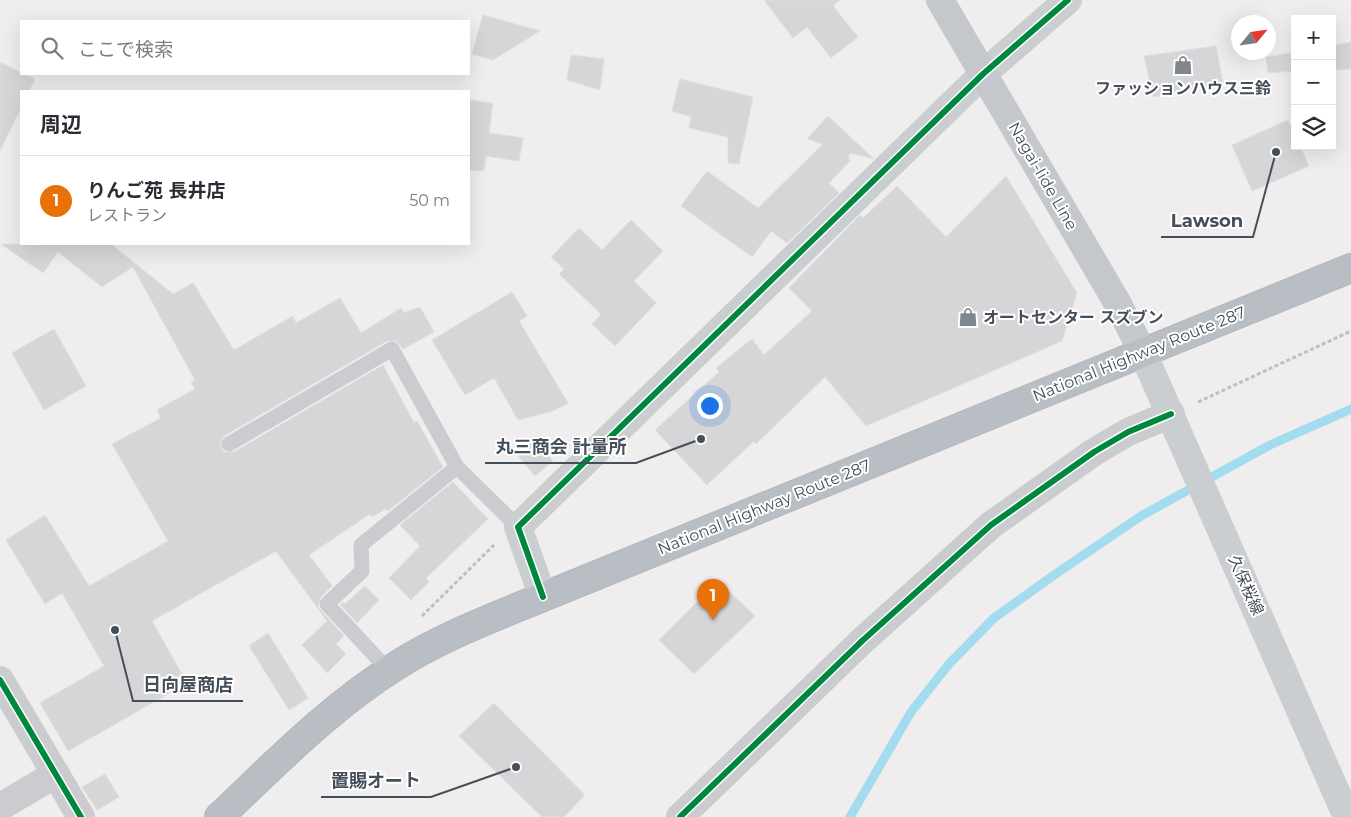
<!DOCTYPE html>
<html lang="ja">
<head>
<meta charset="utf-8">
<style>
  body { margin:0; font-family:Montserrat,"Noto Sans JP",sans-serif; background:#f2f2f3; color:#2b2b33 }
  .controls { position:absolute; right:15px; top:15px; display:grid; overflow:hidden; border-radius:0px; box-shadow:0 5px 20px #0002 }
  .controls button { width:45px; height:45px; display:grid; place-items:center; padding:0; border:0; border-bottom:1px solid #e1e1e2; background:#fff; color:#2b2b33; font:25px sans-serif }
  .compass { position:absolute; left:1231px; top:15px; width:45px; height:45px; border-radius:50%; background:#fff; box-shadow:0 5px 20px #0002; rotate:61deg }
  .you { position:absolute; left:709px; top:405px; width:18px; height:18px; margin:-12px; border:4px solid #fff; border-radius:50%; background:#1a73e8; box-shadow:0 0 0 8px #1a73e833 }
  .badge { display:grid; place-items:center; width:32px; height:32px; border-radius:50%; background:#db2777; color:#fff; font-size:16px; font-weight:700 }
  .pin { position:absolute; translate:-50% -41px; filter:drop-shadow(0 1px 2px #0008) }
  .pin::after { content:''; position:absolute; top:26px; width:18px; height:15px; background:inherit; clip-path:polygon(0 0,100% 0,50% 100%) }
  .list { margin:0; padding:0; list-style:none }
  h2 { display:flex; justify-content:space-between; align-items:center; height:65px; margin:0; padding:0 20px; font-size:21px }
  h2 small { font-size:16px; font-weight:400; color:#7c7c81 }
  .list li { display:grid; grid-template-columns:32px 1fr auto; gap:15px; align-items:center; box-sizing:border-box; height:90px; padding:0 20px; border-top:1px solid #e1e1e2 }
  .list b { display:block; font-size:19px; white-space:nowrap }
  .list p { margin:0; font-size:16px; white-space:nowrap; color:#7c7c81 }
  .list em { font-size:16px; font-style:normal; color:#7c7c81 }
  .icon { flex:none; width:28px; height:28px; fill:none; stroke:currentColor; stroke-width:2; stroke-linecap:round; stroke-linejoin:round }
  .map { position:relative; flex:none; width:1351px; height:817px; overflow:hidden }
  .search { position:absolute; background:#fff; box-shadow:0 5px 20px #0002; left:20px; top:20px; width:450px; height:55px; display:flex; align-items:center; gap:12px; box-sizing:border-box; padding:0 18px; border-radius:0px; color:#7c7c81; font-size:19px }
  .panel { position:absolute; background:#fff; box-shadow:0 5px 20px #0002; left:20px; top:90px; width:450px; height:155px; border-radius:0px }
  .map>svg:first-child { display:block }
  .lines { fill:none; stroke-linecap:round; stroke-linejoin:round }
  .stream { stroke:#a3dcef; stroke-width:9 }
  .building { fill:#d6d5d7; stroke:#e0dfe0 }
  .highway-casing { stroke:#b2b7bd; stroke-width:30 }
  .path { stroke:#b6c3c0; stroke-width:3; stroke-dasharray:4 2.5; stroke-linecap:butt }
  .lane { stroke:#cacccf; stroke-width:15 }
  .street { stroke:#cacccf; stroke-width:28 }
  .secondary { stroke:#caced1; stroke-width:28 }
  .primary { stroke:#c4c8cd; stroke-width:28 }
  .highway { stroke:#b9bec4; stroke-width:28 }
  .cycleway-casing { stroke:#fff; stroke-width:9 }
  .cycleway { stroke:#00873e; stroke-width:6 }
  .labels { text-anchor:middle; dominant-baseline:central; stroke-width:4; stroke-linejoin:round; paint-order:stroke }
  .poi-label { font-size:16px; font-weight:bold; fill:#444f5b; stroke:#fff }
  .street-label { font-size:16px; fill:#444f5b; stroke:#fff }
  .leader { fill:none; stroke:#444f5b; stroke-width:2 }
  .callout-dot { fill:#444f5b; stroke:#fff; stroke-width:2 }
  .callout-label { font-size:18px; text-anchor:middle; font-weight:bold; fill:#444f5b; stroke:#fff; stroke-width:4; stroke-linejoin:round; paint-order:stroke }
</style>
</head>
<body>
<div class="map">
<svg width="1351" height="817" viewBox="0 0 1351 817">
  <rect width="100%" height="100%" fill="#efeded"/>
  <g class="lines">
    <polyline class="stream" points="850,817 911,712 949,664 994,618 1057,573 1141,516 1270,445 1351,409"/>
  </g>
  <g class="building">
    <polygon points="764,0 840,0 833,6 858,37 831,58 807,27 793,38"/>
    <polygon points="483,15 540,31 493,60 472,54"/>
    <polygon points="1351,42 1351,69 1332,70 1332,46"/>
    <polygon points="1216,46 1223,83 1153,97 1144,56"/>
    <polygon points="1295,52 1295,71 1268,73 1266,57"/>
    <polygon points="571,55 604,59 600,90 567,80"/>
    <polygon points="0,62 35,79 29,91 21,91 21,107 0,151"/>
    <polygon points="680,79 753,97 739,164 728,163 728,137 689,128 691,117 672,111"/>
    <polygon points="469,100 493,103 489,133 523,138 519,161 486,156 484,171 469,170"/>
    <polygon points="828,116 874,159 851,153 848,156 850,161 829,183 839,193 787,243 771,231 752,257 681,206 707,171 758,208 823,144 807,139"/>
    <polygon points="1288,120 1295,134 1295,146 1300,146 1309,166 1252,191 1232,145"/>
    <polygon points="1006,176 1077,293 1062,341 866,426 825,377 756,444 754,441 707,485 655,430 719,372 716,368 752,339 764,355 812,311 789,288 860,215 863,218 897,186 946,237"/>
    <polygon points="631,220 663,251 634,281 656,303 615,346 592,324 601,314 559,274 564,269 551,257 579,228 602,250"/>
    <polygon points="1,244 111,244 173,294 193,283 234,350 293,316 296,323 340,298 361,333 401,308 404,313 420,307 434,332 403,349 396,341 387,341 224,436 220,444 224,452 234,452 383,365 414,423 417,421 443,467 388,511 385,509 372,517 370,514 309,555 332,586 320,598 318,607 344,636 336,644 346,654 327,673 302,645 327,621 276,551 152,621 187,683 68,751 40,703 104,666 62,593 45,604 6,540 45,515 89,586 168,541 112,444 161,418 157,410 195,389 191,382 195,380 133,267 102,287 58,252 43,273"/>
    <polygon points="512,292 527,316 519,321 568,403 553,411 518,420 494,378 465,395 432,340"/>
    <polygon points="54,329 86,386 44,410 12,353"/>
    <polygon points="533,437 553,461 535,476 515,452"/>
    <polygon points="453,482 488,519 426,578 429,582 411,600 389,578 420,546 400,525"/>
    <polygon points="718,581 755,616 694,674 659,640"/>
    <polygon points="365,586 379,600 357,623 340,604 343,602 345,604"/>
    <polygon points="268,633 308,698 289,710 249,646"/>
    <polygon points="494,703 585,795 564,817 542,817 459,736"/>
    <polygon points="105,774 119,797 97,810 82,787"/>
  </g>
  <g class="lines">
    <g class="highway-casing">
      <path id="highway" d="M219,817C276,763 331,706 399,664C444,636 494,617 543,597L1351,268"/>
    </g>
    <g class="path">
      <polyline points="1198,402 1351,331"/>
      <polyline points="422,616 494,545"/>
    </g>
    <g class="lane">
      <polyline points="229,444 392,349 457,467 518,527"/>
      <polyline points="389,671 327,604 362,571 361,545 457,467"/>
    </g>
    <g class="street">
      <polyline points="0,680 81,817"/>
      <polyline points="0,807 56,774"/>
      <polyline points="680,817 862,641 991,525 1094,452 1128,432 1171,414"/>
    </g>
    <g class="secondary">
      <polyline points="1143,353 1347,817"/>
      <polyline points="543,597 518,527 983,74 1068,0"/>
    </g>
    <polyline class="primary" points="940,0 1118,304 1143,353"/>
    <use href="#highway" class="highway"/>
    <g class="cycleway-casing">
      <g id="cycleway">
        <polyline points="543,597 518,527 983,74 1068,0"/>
        <polyline points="0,680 81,817"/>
        <polyline points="680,817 862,641 991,525 1094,452 1128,432 1171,414"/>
      </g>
    </g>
    <use href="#cycleway" class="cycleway"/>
  </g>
  <defs>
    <g id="shop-bare" transform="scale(1.5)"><path d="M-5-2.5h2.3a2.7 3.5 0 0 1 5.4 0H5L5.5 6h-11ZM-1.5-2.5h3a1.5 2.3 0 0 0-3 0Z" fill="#80868e" stroke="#fff" stroke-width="2.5" paint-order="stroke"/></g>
  </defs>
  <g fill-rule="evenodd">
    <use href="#shop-bare" x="1183" y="65"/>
    <use href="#shop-bare" x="968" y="317"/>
  </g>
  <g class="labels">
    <g class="poi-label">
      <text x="1183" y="88">ファッションハウス三鈴</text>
      <text x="983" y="317" text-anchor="start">オートセンター スズブン</text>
    </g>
    <g class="street-label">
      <text transform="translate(1043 176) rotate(60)">Nagai-Iide Line</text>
      <text transform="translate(1139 354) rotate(-22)">National Highway Route 287</text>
      <text transform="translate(764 507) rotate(-22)">National Highway Route 287</text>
      <text transform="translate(1246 585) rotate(66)">久保桜線</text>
    </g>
  </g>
  <path class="leader" d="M1276 152L1253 237H1161M701 439L636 463H485M115 630L133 701H243M516 767L431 797H321"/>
  <g class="callout-dot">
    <circle cx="1276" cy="152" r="5"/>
    <circle cx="701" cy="439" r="5"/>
    <circle cx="115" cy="630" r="5"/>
    <circle cx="516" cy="767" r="5"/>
  </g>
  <g class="callout-label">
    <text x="1207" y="227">Lawson</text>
    <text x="561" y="453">丸三商会 計量所</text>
    <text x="188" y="691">日向屋商店</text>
    <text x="376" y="787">置賜オート</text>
  </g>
</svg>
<div class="controls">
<button>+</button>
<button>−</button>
<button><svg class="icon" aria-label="layers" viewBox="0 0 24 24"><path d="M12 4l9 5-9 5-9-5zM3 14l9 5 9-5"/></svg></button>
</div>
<svg class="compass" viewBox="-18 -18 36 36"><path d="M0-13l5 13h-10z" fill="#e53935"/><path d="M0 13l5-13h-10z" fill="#7c7c81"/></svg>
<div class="you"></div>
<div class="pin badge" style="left:713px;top:620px;background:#e8710a">1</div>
<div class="search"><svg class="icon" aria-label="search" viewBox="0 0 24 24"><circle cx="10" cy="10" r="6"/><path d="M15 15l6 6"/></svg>ここで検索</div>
<section class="panel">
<h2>周辺<small></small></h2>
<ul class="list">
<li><span class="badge" style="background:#e8710a">1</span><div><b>りんご苑 長井店</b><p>レストラン</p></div><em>50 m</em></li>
</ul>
</section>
</div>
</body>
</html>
